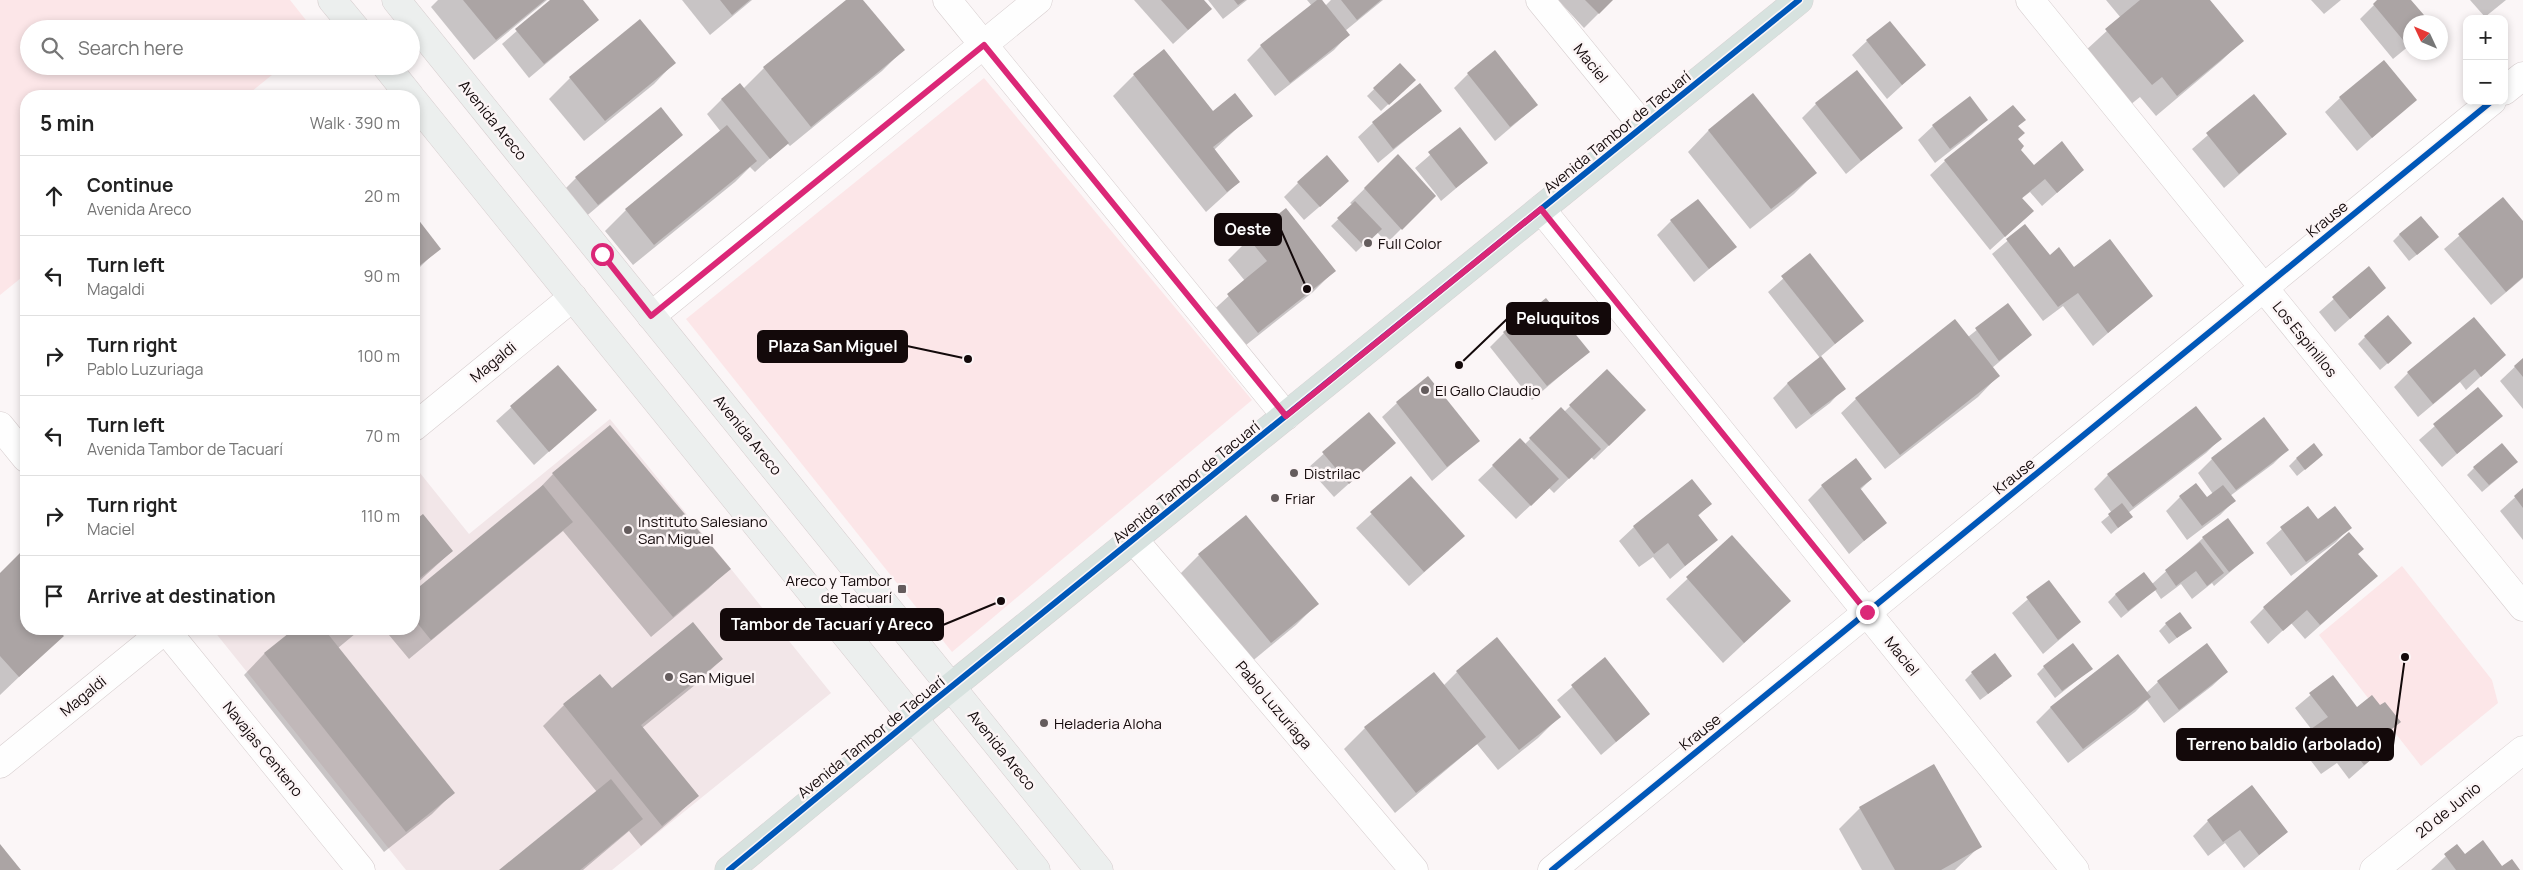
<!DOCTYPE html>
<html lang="en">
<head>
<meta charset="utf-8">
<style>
  body { margin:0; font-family:Manrope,sans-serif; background:#f6f6f6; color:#222 }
  .controls { position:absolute; right:15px; top:15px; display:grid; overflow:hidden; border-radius:10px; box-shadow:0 2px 8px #0003 }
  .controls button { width:45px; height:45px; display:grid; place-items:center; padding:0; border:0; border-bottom:1px solid #e0e0e0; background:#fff; color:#222; font:25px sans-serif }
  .compass { position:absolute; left:2403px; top:15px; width:45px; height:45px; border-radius:50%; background:#fff; box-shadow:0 2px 8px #0003; rotate:314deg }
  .stop { position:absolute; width:15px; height:15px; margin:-11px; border:4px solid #db2777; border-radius:50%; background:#fff }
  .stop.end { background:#db2777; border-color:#fff; box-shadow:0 1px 5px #0008 }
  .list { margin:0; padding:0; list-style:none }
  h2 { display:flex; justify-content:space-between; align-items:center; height:65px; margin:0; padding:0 20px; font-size:21px }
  h2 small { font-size:16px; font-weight:400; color:#767676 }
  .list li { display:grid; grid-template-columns:32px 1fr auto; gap:15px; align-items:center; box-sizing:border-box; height:80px; padding:0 20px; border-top:1px solid #e0e0e0 }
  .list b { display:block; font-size:19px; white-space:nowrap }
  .list p { margin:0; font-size:16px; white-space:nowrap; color:#767676 }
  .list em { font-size:16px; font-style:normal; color:#767676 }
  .icon { flex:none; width:28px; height:28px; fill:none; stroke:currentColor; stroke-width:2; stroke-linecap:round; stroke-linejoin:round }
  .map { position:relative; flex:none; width:2523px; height:870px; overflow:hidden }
  .search { position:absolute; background:#fff; box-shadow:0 2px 8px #0003; left:20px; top:20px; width:400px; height:55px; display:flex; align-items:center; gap:12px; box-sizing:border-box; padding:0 18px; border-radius:28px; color:#767676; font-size:19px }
  .panel { position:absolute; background:#fff; box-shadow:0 2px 8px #0003; left:20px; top:90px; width:400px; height:545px; border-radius:20px }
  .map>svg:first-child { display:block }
  .built { fill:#f2e6e8 }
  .green { fill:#fce6e8 }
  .shadow { fill:#0003 }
  .building { fill:#aba4a4 }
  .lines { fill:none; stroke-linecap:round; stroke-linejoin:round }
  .minor-casing { stroke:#d7cecf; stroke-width:29 }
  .secondary-casing { stroke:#d7cecf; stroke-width:29 }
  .primary-casing { stroke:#d8d4d4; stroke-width:29 }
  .minor { stroke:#fefefe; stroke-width:28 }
  .secondary { stroke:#ecefee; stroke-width:28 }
  .primary { stroke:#d7e2df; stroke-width:28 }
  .cycleway-casing { stroke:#fcf5f6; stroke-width:9 }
  .cycleway { stroke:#0057b8; stroke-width:6 }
  .route { stroke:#db2777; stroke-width:6 }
  .poi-dot { fill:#645c5d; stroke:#fcf5f6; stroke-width:2 }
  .labels { text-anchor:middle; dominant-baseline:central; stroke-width:5; stroke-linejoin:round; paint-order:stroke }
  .street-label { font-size:15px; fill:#13090a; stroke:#fcf5f6 }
  .poi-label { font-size:15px; fill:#13090a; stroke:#fcf5f6; text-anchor:start }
  .leader { fill:none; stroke:#13090a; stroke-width:2 }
  .callout-dot { fill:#13090a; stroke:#fcf5f6; stroke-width:2 }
  .callout { fill:#13090a; stroke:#13090a; stroke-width:2 }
  .callout-label { font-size:16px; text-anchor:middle; font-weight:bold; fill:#fff }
</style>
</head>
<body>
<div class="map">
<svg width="2523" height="870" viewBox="0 0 2523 870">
  <rect width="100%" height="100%" fill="#fbf6f7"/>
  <polygon class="built" points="610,419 831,693 612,870 406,870 214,631 217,629 414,629 414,470 416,468 469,534"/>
  <g class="green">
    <polygon points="0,0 290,0 313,29 29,29 29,66 283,66 246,96 26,96 26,274 0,295"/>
    <polygon points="984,78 1252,400 952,652 686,319"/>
    <polygon points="2402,566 2492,680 2498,703 2421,766 2319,635"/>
  </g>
  <g class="shadow">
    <polygon points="438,0 547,0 474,60 431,7"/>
    <polygon points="552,0 582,0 598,20 529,78 502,44"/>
    <polygon points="682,0 752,0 710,35"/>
    <polygon points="848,0 862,0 903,50 882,71 790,146 787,143 755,172 750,167 735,182 633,265 605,231 626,210 721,132 707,114 721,100 740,85 743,89 764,68"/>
    <polygon points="1134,0 1203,0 1196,23 1173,44"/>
    <polygon points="1208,0 1247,0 1223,19"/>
    <polygon points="1307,0 1322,0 1325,6 1331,0 1383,0 1345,31 1348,35 1334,50 1275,96 1247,60 1261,46 1312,6"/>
    <polygon points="1558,0 1612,0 1584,28"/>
    <polygon points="2106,0 2209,0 2242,41 2221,61 2156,116 2140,97 2130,105 2085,51 2121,18"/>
    <polygon points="2311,0 2341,0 2324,14"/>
    <polygon points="2379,0 2410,0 2428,22 2410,22 2410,45 2393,59 2360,19"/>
    <polygon points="2470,0 2506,0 2485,17"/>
    <polygon points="640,21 674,63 654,84 584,141 549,99 570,78"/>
    <polygon points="1867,41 1924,65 1887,99 1852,55"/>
    <polygon points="1400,64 1414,80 1381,111 1367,96"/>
    <polygon points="1468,74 1537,105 1495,141 1454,88"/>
    <polygon points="1134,75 1212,113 1251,115 1214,150 1239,182 1206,212 1113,96"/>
    <polygon points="1753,95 1815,173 1794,194 1750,229 1688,152 1708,131"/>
    <polygon points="2254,95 2286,134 2224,188 2192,149"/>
    <polygon points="1970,98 1986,120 1972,134 1935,163 1918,140 1933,126"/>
    <polygon points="2340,98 2415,100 2357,151 2325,112"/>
    <polygon points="1816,104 1901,128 1846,174 1802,118"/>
    <polygon points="1440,111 1378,163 1358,137 1373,123"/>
    <polygon points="2024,120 2017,127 2017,139 2020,150 2034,167 2083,170 2042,206 2030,192 2021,199 2033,211 1990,250 1930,175 1945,161"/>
    <polygon points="1460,129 1486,163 1441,201 1436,194 1387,243 1377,232 1356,252 1331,226 1353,205 1350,203 1398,156 1434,196 1436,194 1415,168"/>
    <polygon points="682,135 583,219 562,192 576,178"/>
    <polygon points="1298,183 1333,195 1304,220 1284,197"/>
    <polygon points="2503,198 2523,223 2523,278 2491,305 2444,249"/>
    <polygon points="414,216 439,248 414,273"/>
    <polygon points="1671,221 1735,247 1694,282 1657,235"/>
    <polygon points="2025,226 2049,257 2073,269 2151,296 2093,346 2063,306 2043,321 1992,254"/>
    <polygon points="2400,234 2430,244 2409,261 2393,241"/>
    <polygon points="1249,239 1334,271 1313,292 1236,353 1207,316 1245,281 1228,260"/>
    <polygon points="1810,255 1862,321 1820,357 1844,388 1830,403 1796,429 1773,398 1787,384 1820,358 1768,292"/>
    <polygon points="2369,268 2385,288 2335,332 2319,312"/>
    <polygon points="2008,305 2031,335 1992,368 1998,376 1978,397 1885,469 1841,413 1856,399 1955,320 1968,337"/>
    <polygon points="1504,333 1588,352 1532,400 1490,347"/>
    <polygon points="2365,337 2403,350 2380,370 2358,344"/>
    <polygon points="2504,355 2466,390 2460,382 2418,417 2394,387 2408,373"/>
    <polygon points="2523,359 2523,409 2500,381"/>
    <polygon points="558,366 595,410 534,465 496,421"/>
    <polygon points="1607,371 1645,410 1594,460 1591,457 1554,493 1549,488 1516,519 1478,480 1520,440 1524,445 1561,409 1564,412"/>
    <polygon points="2478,388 2501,416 2442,467 2419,440"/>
    <polygon points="1397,403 1478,441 1432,481 1382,417"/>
    <polygon points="1368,414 1394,443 1334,497 1308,468"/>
    <polygon points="2220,439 2206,453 2128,513 2131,517 2111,534 2101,522 2112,513 2094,489 2108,475"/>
    <polygon points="2287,450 2273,464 2230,496 2234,501 2220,515 2187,540 2166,511 2180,497 2207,499 2213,494 2198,473 2212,459"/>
    <polygon points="2322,455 2297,476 2289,466 2296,459"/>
    <polygon points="2474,468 2509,469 2482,492 2467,475"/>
    <polygon points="553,474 729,569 708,589 651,637 563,531 409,659 384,629 414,629 414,593 533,495"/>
    <polygon points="1411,478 1449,550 1409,586 1356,528"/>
    <polygon points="1871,479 1860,490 1885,523 1849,554 1808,500 1822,486"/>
    <polygon points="1692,481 1710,504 1698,516 1716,540 1670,579 1653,557 1639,567 1619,541 1634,527"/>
    <polygon points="2523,490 2523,540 2500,511"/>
    <polygon points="2307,507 2318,521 2350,527 2336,542 2291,576 2266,543"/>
    <polygon points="423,515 452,551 414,586 414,523"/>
    <polygon points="1732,537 1789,601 1723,663 1666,599"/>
    <polygon points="2203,538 2252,553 2214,586 2212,583 2192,599 2181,584 2161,599 2155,590 2121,618 2108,602 2115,595 2144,574 2152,584"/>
    <polygon points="26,549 26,629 55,629 62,636 0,695 0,574"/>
    <polygon points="2357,554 2376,576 2305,639 2291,623 2268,644 2250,622 2264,608"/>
    <polygon points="1199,555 1317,604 1296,625 1250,663 1178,576"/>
    <polygon points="2048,582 2080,622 2043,654 2012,613"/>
    <polygon points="2166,624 2190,628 2169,644 2159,631"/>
    <polygon points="296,629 361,629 338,648 453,793 432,814 384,852 244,675 264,654"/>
    <polygon points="722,659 695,685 642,728 697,796 676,816 641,846 629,831 583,870 501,870 597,792 543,726 564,705"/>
    <polygon points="1605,659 1649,714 1601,755 1557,700"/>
    <polygon points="2044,667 2091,669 2055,698 2037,674"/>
    <polygon points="1457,672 1559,717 1538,738 1498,770 1477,744 1395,813 1344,749 1365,728 1434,674 1443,686"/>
    <polygon points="2227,672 2212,686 2164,723 2147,700 2135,712 2068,763 2036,722 2051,707 2146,693 2158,682"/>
    <polygon points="1972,673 2003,683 1980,700 1965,680"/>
    <polygon points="2333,676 2357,708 2380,707 2399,722 2375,744 2381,751 2349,779 2337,763 2321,774 2298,744 2312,730 2295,708"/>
    <polygon points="1934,765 1980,846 1955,870 1862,870 1839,829 1860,808"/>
    <polygon points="2252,787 2287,832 2244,868 2225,843 2208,856 2193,836 2208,821"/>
    <polygon points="2457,846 2465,856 2502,868 2518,870 2431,870"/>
  </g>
  <g class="building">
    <polygon points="463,0 545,0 496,40"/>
    <polygon points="550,0 583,0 599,20 544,64 515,29"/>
    <polygon points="720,0 750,0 732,15"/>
    <polygon points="846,0 863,0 905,50 811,127 763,67"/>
    <polygon points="1161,0 1204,0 1212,9 1188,30"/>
    <polygon points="1234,0 1245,0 1238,5"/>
    <polygon points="1317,0 1322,0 1350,35 1290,83 1260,45"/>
    <polygon points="1341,0 1381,0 1357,20"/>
    <polygon points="1585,0 1613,0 1599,14"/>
    <polygon points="2140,0 2210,0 2244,41 2177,96 2162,77 2152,85 2105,29"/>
    <polygon points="2377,0 2411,0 2430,22 2410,22 2410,44 2408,46 2373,4"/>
    <polygon points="640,19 676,63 605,121 569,77"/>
    <polygon points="1890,21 1926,65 1902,85 1866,40"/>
    <polygon points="1164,49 1213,111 1235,93 1253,116 1213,147 1240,182 1227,192 1133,74"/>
    <polygon points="1495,50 1538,105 1510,127 1467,73"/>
    <polygon points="2384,60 2417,100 2372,138 2339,97"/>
    <polygon points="1400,63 1416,80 1389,105 1373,88"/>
    <polygon points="1857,70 1903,128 1861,161 1815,103"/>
    <polygon points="740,83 789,143 770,159 721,99"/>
    <polygon points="1420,83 1442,111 1393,149 1372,122"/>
    <polygon points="1753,93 1817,173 1771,209 1708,130"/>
    <polygon points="2254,94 2287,134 2239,174 2206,133"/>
    <polygon points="1970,96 1988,120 1950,149 1932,125"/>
    <polygon points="2013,105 2026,120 2018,126 2025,133 2018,139 2024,146 2021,150 2034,165 2062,141 2084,170 2057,193 2045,179 2022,198 2034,211 2005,237 1944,160"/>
    <polygon points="661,107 683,135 598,205 575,177"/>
    <polygon points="727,125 757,161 654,245 625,209"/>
    <polygon points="1460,127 1488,163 1456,188 1428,152"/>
    <polygon points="1398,154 1436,196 1402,230 1364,188"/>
    <polygon points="1327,155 1349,181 1320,207 1297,182"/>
    <polygon points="2503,197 2523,221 2523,277 2506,292 2458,234"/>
    <polygon points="1698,199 1737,247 1709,269 1670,220"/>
    <polygon points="1355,201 1382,229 1364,246 1337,218"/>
    <polygon points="1286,208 1336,271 1258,333 1227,294 1267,261 1248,238"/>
    <polygon points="414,214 441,249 414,270"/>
    <polygon points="2421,216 2439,237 2417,255 2399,234"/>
    <polygon points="2025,224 2050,255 2059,247 2074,267 2110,239 2153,296 2108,333 2078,293 2058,307 2006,239"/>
    <polygon points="1810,253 1864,321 1835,344 1781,276"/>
    <polygon points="2369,266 2386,288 2350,319 2332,297"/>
    <polygon points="1546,298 1590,352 1547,386 1503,332"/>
    <polygon points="2008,303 2032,335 1999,361 1975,328"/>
    <polygon points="2388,315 2412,343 2388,364 2364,336"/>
    <polygon points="2474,317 2506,355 2481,377 2475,369 2433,404 2407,372"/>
    <polygon points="1955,319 2000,376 1900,455 1855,398"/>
    <polygon points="1821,356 1846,389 1811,415 1787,383"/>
    <polygon points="2523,358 2523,377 2514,366"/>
    <polygon points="558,365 597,410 549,452 510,406"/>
    <polygon points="1607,369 1646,410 1609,446 1569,405"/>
    <polygon points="1428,376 1480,441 1447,467 1396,402"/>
    <polygon points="2478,387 2503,416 2457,454 2433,424"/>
    <polygon points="2196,406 2222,439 2133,507 2107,474"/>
    <polygon points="1561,407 1601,449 1569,479 1529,438"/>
    <polygon points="1369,412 1396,443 1349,484 1322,452"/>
    <polygon points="2264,417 2289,450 2236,490 2211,458"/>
    <polygon points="610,425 731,569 673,617 552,473"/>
    <polygon points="1520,438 1559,479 1531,506 1492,465"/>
    <polygon points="2314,443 2323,455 2305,470 2296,458"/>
    <polygon points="2502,443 2518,462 2489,485 2473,467"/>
    <polygon points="1856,458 1872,479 1860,488 1887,523 1864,541 1821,485"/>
    <polygon points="1411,476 1465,536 1424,572 1370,512"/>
    <polygon points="1692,479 1712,504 1698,515 1718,540 1685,566 1668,543 1654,554 1633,526"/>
    <polygon points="2196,483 2207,497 2223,485 2236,501 2202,526 2179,496"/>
    <polygon points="543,485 573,522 431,640 414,619 414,591"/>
    <polygon points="2523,488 2523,508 2514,496"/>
    <polygon points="2122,503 2133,517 2118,528 2108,514"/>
    <polygon points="2308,506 2318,519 2335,506 2352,528 2306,562 2280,527"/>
    <polygon points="423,514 453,551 414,583 414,521"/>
    <polygon points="1246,515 1319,604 1271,643 1198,554"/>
    <polygon points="2228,518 2254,553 2229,572 2202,537"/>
    <polygon points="2349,532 2364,549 2358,554 2378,576 2320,625 2307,610 2283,631 2263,607"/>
    <polygon points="1732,535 1791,601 1744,643 1686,577"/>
    <polygon points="2200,542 2224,573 2207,586 2196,571 2176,586 2165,570"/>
    <polygon points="26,547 26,594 19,588 26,595 26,629 57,629 64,636 19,677 0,656 0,573"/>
    <polygon points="2144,572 2157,589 2128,611 2115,594"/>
    <polygon points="2049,580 2081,622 2058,640 2026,597"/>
    <polygon points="2180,612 2192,628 2177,638 2165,623"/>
    <polygon points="693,622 723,659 641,725 699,796 662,826 563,704 600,674 612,688"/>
    <polygon points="294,629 324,629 455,793 406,832 264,653"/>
    <polygon points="347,629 359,629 351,635"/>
    <polygon points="1497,637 1561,717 1519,750 1456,671"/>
    <polygon points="2073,643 2093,669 2062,691 2043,666"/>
    <polygon points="2207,643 2228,672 2179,710 2157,681"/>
    <polygon points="1995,653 2012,676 1988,694 1971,672"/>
    <polygon points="2118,654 2151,697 2083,749 2050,707"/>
    <polygon points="1605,657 1650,714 1616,742 1571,685"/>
    <polygon points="1434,672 1486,737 1416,793 1364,727"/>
    <polygon points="2333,675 2357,707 2372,695 2380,705 2385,702 2401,722 2375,742 2383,751 2364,765 2352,749 2336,761 2311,729 2328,717 2309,693"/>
    <polygon points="1934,764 1982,847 1941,870 1895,870 1859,807"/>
    <polygon points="611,779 643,819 580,870 499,870"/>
    <polygon points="2252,785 2288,832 2259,855 2240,830 2223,842 2207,820"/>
    <polygon points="2483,840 2502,866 2512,859 2520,870 2456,870 2444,854 2457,844 2465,854"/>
    <polygon points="0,844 21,870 0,870"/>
  </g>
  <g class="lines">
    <g class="minor-casing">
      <g id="minor">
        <polyline points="947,0 1286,416"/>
        <polyline points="1540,0 1643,126"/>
        <polyline points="2030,0 2523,607"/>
        <polyline points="2504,91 2523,76"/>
        <polyline points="1541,209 2075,870"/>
        <polyline points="651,316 1038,0"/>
        <polyline points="0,426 26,458"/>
        <polyline points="414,427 573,297"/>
        <polyline points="1134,540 1414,870"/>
        <polyline points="165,629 361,870"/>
        <polyline points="0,764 166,629"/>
        <polyline points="1552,870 2492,101"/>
        <polyline points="2374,870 2523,750"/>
      </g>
    </g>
    <g class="secondary-casing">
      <g id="secondary">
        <polyline points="332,0 356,29"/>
        <polyline points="396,0 1099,870"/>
        <polyline points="386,66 410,96"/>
        <polyline points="414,101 1036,870"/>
      </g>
    </g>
    <g class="primary-casing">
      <polyline id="primary" points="729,870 930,704 1799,0"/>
    </g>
    <use href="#minor" class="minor"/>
    <use href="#secondary" class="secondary"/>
    <use href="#primary" class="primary"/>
    <g class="cycleway-casing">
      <g id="cycleway">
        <polyline points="729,870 930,704 1799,0"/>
        <polyline points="1552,870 2492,101"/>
      </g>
    </g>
    <use href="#cycleway" class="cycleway"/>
  </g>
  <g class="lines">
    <polyline class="route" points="602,254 651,316 984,45 1286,416 1541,209 1867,612"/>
  </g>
  <g class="poi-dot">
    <circle cx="1368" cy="243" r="5"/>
    <circle cx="1425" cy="390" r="5"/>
    <circle cx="1294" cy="473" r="5"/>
    <circle cx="1275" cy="498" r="5"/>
    <circle cx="628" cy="530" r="5"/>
    <rect x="897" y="584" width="10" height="10" rx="2.5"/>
    <circle cx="669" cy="677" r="5"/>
    <circle cx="1044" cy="723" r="5"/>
  </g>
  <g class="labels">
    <g class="street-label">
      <text transform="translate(1591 63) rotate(51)">Maciel</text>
      <text transform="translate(493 120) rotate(51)">Avenida Areco</text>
      <text transform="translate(1617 132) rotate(-39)">Avenida Tambor de Tacuarí</text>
      <text transform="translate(2327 219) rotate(-39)">Krause</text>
      <text transform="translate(2305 339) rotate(51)">Los Espinillos</text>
      <text transform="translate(493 362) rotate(-39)">Magaldi</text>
      <text transform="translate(748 435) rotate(51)">Avenida Areco</text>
      <text transform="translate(2014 476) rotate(-39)">Krause</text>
      <text transform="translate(1186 482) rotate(-39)">Avenida Tambor de Tacuarí</text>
      <text transform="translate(1902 656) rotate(51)">Maciel</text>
      <text transform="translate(83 696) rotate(-39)">Magaldi</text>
      <text transform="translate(1274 705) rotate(50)">Pablo Luzuriaga</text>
      <text transform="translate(1700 732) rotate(-39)">Krause</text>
      <text transform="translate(871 737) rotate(-39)">Avenida Tambor de Tacuarí</text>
      <text transform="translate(263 749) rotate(51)">Navajas Centeno</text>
      <text transform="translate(1002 750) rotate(51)">Avenida Areco</text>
      <text transform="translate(2448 810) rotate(-39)">20 de Junio</text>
    </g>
    <g class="poi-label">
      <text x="1378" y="243">Full Color</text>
      <text x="1435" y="390">El Gallo Claudio</text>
      <text x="1304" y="473">Distrilac</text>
      <text x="1285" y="498">Friar</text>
      <text x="638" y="521">Instituto Salesiano<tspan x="638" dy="17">San Miguel</tspan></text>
      <text x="892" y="580" text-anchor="end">Areco y Tambor<tspan x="892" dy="17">de Tacuarí</tspan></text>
      <text x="679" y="677">San Miguel</text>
      <text x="1054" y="723">Heladeria Aloha</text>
    </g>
  </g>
  <path class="leader" d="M1307 289L1281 230M1459 365L1507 319M968 359L907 346M1001 601L943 625M2405 657L2393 745"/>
  <g class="callout-dot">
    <circle cx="1307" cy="289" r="5"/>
    <circle cx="1459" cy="365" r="5"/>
    <circle cx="968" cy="359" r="5"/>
    <circle cx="1001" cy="601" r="5"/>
    <circle cx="2405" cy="657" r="5"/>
  </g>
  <g class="callout">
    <rect x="1215" y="214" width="66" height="31" rx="5"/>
    <rect x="1507" y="303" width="103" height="31" rx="5"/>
    <rect x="758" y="331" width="149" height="31" rx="5"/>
    <rect x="721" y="609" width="222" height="31" rx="5"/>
    <rect x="2177" y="729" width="216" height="31" rx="5"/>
  </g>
  <g class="callout-label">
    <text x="1248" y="235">Oeste</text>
    <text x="1558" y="324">Peluquitos</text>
    <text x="833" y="352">Plaza San Miguel</text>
    <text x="832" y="630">Tambor de Tacuarí y Areco</text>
    <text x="2285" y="750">Terreno baldio (arbolado)</text>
  </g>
</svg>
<div class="controls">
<button>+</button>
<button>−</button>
</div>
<svg class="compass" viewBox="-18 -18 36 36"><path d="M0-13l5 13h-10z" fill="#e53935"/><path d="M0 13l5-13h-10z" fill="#767676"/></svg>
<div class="stop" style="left:602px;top:254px"></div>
<div class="stop end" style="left:1867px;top:612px"></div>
<div class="search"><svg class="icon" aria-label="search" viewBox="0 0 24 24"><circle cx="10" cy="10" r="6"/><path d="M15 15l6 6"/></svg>Search here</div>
<section class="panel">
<h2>5 min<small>Walk · 390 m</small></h2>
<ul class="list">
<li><svg class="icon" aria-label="ahead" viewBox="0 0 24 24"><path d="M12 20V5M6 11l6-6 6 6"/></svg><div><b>Continue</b><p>Avenida Areco</p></div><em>20 m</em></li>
<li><svg class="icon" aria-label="left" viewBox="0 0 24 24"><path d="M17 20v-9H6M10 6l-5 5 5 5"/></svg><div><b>Turn left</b><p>Magaldi</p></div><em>90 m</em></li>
<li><svg class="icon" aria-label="right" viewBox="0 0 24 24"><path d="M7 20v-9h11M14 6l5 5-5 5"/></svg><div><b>Turn right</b><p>Pablo Luzuriaga</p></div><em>100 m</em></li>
<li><svg class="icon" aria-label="left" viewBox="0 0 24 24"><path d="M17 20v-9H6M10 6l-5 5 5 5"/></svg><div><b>Turn left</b><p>Avenida Tambor de Tacuarí</p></div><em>70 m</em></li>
<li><svg class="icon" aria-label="right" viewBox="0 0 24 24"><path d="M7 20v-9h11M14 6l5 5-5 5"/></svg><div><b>Turn right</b><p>Maciel</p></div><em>110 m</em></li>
<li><svg class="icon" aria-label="arrive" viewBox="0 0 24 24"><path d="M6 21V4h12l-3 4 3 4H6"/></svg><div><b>Arrive at destination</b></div></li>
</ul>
</section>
</div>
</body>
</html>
